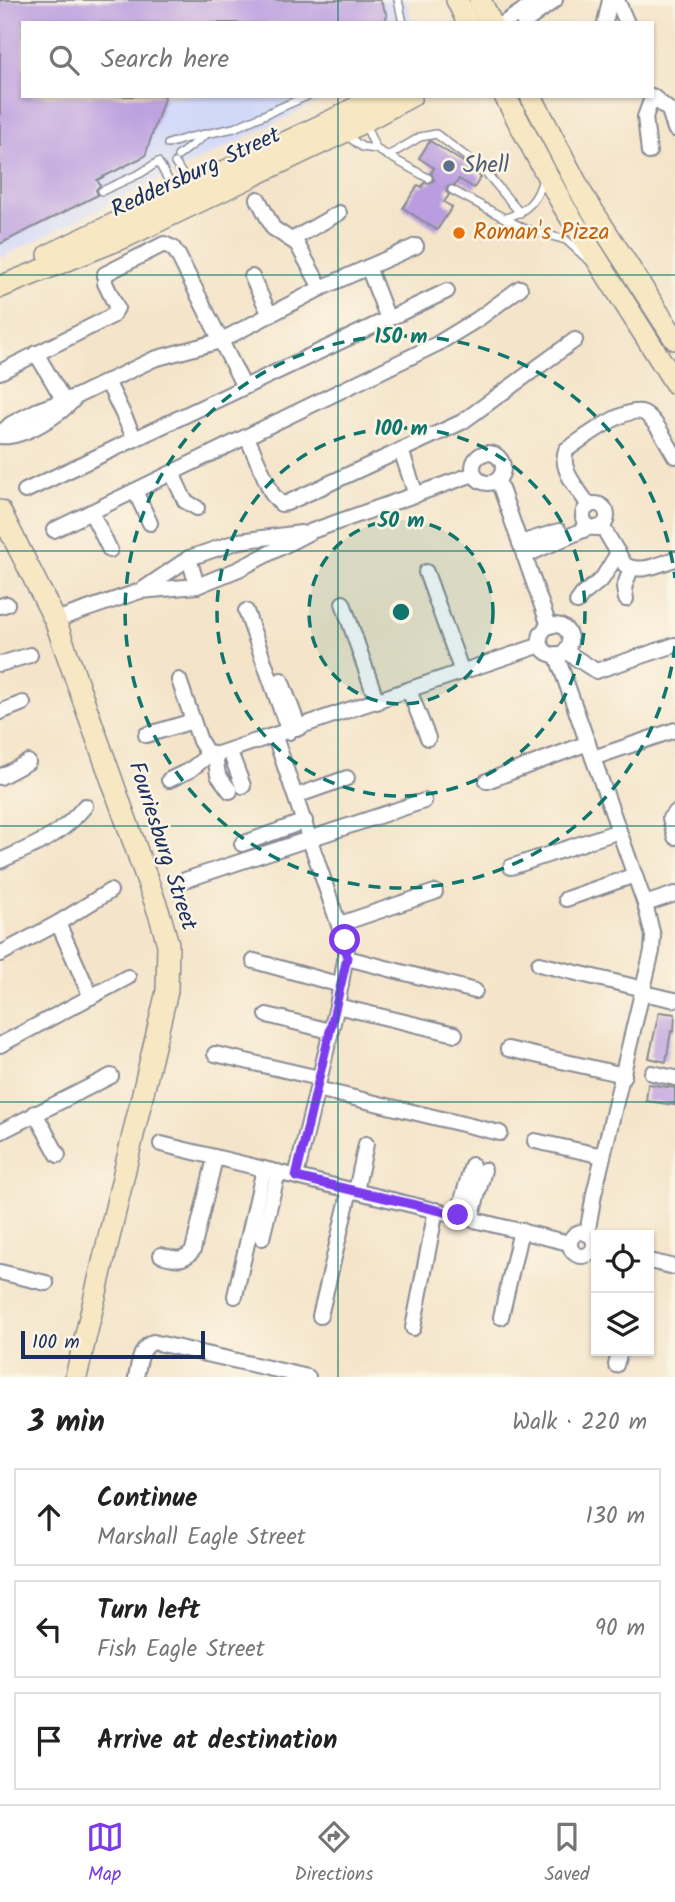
<!DOCTYPE html>
<html lang="en">
<head>
<meta charset="utf-8">
<style>
  body { margin:0; font-family:Kalam,sans-serif; background:#f2f2f2; color:#222 }
  .controls { position:absolute; right:21px; bottom:21px; display:grid; overflow:hidden; border-radius:0px; box-shadow:0 2px 5px #0004 }
  .controls button { width:63px; height:63px; display:grid; place-items:center; padding:0; border:0; border-bottom:2px solid #e0e0e0; background:#fff; color:#222; font:35px sans-serif }
  .scale { position:absolute; left:21px; bottom:18px; width:184px; box-sizing:border-box; padding-left:7px; border:4px solid #1b2f5e; border-top:0; font-size:19px; line-height:24px; white-space:nowrap; color:#1b2f5e; -webkit-text-stroke:5px #fcf5e5; paint-order:stroke }
  .stop { position:absolute; width:21px; height:21px; margin:-16px; border:5px solid #7c3aed; border-radius:50%; background:#fff }
  .stop.end { background:#7c3aed; border-color:#fff; box-shadow:0 2px 7px #0008 }
  .list { margin:0; padding:0; list-style:none }
  h2 { display:flex; justify-content:space-between; align-items:center; height:91px; margin:0; padding:0 28px; font-size:30px }
  h2 small { font-size:23px; font-weight:400; color:#767676 }
  .list li { display:grid; grid-template-columns:46px 1fr auto; gap:21px; align-items:center; box-sizing:border-box; height:98px; margin:0 14px 14px; padding:0 14px; border:2px solid #e0e0e0; border-radius:0px }
  .list b { display:block; font-size:26px; white-space:nowrap }
  .list p { margin:0; font-size:23px; white-space:nowrap; color:#767676 }
  .list em { font-size:23px; font-style:normal; color:#767676 }
  .icon { flex:none; width:38px; height:38px; fill:none; stroke:currentColor; stroke-width:2; stroke-linecap:round; stroke-linejoin:round }
  .map { position:relative; flex:none; width:675px; height:1377px; overflow:hidden }
  .search { position:absolute; background:#fff; box-shadow:0 2px 5px #0004; left:21px; right:21px; top:21px; height:77px; display:flex; align-items:center; gap:18px; box-sizing:border-box; padding:0 24px; border-radius:0px; color:#767676; font-size:26px }
  .sheet { height:427px; background:#fff }
  nav { display:flex; justify-content:space-around; align-items:center; box-sizing:border-box; height:98px; border-top:2px solid #e0e0e0; background:#fff; font-size:19px; color:#767676 }
  nav a { display:grid; justify-items:center; gap:4px }
  nav .on { color:#7c3aed }
  .map>svg:first-child { display:block }
  .built { fill:#d1d9f9 }
  .building { fill:#ba9de0 }
  .lines { fill:none; stroke-linecap:round; stroke-linejoin:round }
  .lane-casing { stroke:#888a94; stroke-width:10 }
  .street-casing { stroke:#888a94; stroke-width:18 }
  .secondary-casing { stroke:#888a94; stroke-width:24 }
  .lane { stroke:#fff; stroke-width:7 }
  .street { stroke:#fff; stroke-width:14 }
  .secondary { stroke:#f7e8c3; stroke-width:21 }
  .route { stroke:#7c3aed; stroke-width:9 }
  .grid { fill:none; stroke:#0f766e; stroke-width:2; stroke-opacity:0.55 }
  .ring { fill:none; stroke:#0f766e; stroke-width:3.5; stroke-dasharray:12 9 }
  .service-dot { fill:#5c6f8a; stroke:#fcf5e5; stroke-width:2.5 }
  .food-dot { fill:#e8710a; stroke:#fcf5e5; stroke-width:2.5 }
  .labels { text-anchor:middle; dominant-baseline:central; stroke-width:5; stroke-linejoin:round; paint-order:stroke }
  .service-label { font-size:23px; fill:#4e5e75; stroke:#fcf5e5; text-anchor:start }
  .street-label { font-size:23px; fill:#1b2f5e; stroke:#fcf5e5 }
  .food-label { font-size:23px; fill:#c56008; stroke:#fcf5e5; text-anchor:start }
  .centre { fill:#0f766e; stroke:#fcf5e5; stroke-width:3.5 }
  .ring-label { font-size:21px; text-anchor:middle; font-weight:bold; fill:#0f766e; stroke:#fcf5e5; stroke-width:5; stroke-linejoin:round; paint-order:stroke }
</style>
</head>
<body>
<div class="map">
<svg width="675" height="1377" viewBox="0 0 675 1377">
  <rect width="100%" height="100%" fill="#fcf5e5"/>
  <filter id="ink" filterUnits="userSpaceOnUse"><feTurbulence type="fractalNoise" baseFrequency=".0143" numOctaves="2"/><feDisplacementMap in="SourceGraphic" scale="14" xChannelSelector="R" yChannelSelector="G"/><feConvolveMatrix kernelMatrix="1 2 1 2 8 2 1 2 1" color-interpolation-filters="sRGB"/></filter>
  <filter id="wash" filterUnits="userSpaceOnUse"><feTurbulence type="fractalNoise" baseFrequency=".00686" numOctaves="4" result="noise"/><feDisplacementMap in="SourceGraphic" scale="28" xChannelSelector="R" yChannelSelector="G"/><feGaussianBlur stdDeviation="1.57" result="paint"/><feColorMatrix in="noise" values="0 0 0 0 0 0 0 0 0 0 0 0 0 0 0 0 0 1.4 0 .05"/><feComposite in="paint" operator="in"/></filter>
  <g filter="url(#wash)">
    <rect width="100%" height="100%" fill="#f4e4c9"/>
    <polygon class="built" points="0,0 406,0 413,23 23,23 23,96 330,96 0,258"/>
    <g id="blocks">
      <g class="building">
        <polygon points="0,0 380,0 387,15 385,23 23,23 23,96 165,96 145,156 97,180 100,185 96,190 98,195 0,244"/>
        <polygon points="430,141 463,162 481,177 474,188 459,179 455,185 447,187 446,191 449,195 444,202 452,207 437,230 403,208 418,185 422,187 424,183 429,184 434,180 431,173 434,168 419,158"/>
        <polygon points="659,1012 675,1014 674,1032 671,1031 666,1062 649,1058"/>
        <polygon points="648,1084 675,1088 675,1105 646,1101"/>
      </g>
    </g>
  </g>
  <g filter="url(#ink)">
    <use href="#blocks" fill-opacity="0" stroke="#888a94" stroke-width="2"/>
    <g class="lines">
      <g class="lane-casing">
        <g id="lane">
          <polyline points="398,0 403,23"/>
          <polyline points="365,124 376,149"/>
          <polyline points="347,133 350,138 362,147 376,149 428,178"/>
          <polyline points="168,144 187,138 234,128 307,96"/>
          <polyline points="178,156 204,136"/>
          <polyline points="388,156 420,137 436,134 483,169 520,213"/>
          <polyline points="175,163 190,186"/>
          <polyline points="160,165 175,192"/>
          <polyline points="452,190 523,228 566,240 587,259"/>
          <polyline points="102,191 141,173 158,162"/>
          <path d="M506,218C527,211 538,200 543,178"/>
        </g>
      </g>
      <g class="street-casing">
        <g id="street">
          <polyline points="617,0 627,23"/>
          <polyline points="504,23 539,0"/>
          <polyline points="524,23 555,0"/>
          <polyline points="605,23 610,0"/>
          <polyline points="652,96 669,110 675,129"/>
          <polyline points="649,152 645,117 652,98"/>
          <polyline points="258,199 273,228 297,244 321,288"/>
          <polyline points="293,239 339,213"/>
          <polyline points="368,267 388,319"/>
          <polyline points="252,277 270,315"/>
          <polyline points="36,353 67,406"/>
          <polyline points="0,372 112,316 117,308 105,283 105,274 164,244 173,248 178,255 244,387"/>
          <polyline points="107,381 135,439"/>
          <polyline points="0,434 11,424 38,410 77,396 154,359 220,341 321,288 416,246"/>
          <path d="M0,436C22,439 62,414 76,397"/>
          <polyline points="247,437 272,494 281,504 287,503 462,422 575,340"/>
          <polyline points="401,450 416,495"/>
          <circle cx="488" cy="468" r="15"/>
          <polyline points="172,473 185,501 197,508"/>
          <polyline points="498,480 549,626"/>
          <polyline points="25,491 447,291"/>
          <polyline points="135,491 150,523"/>
          <circle cx="595" cy="516" r="12"/>
          <path d="M589,506C579,489 559,471 566,450C582,440 631,400 647,415C659,425 667,443 675,456"/>
          <polyline points="91,512 110,550"/>
          <path d="M602,526L625,565C641,574 659,564 675,559"/>
          <polyline points="54,530 437,344 478,319 520,288"/>
          <polyline points="520,543 559,531"/>
          <polyline points="524,556 590,527"/>
          <polyline points="189,558 197,586"/>
          <polyline points="426,572 462,672"/>
          <polyline points="142,590 189,558 239,541 301,533"/>
          <polyline points="626,599 624,588 631,568"/>
          <polyline points="577,602 582,595 602,579 618,553"/>
          <polyline points="343,603 377,702"/>
          <polyline points="0,606 7,604"/>
          <polyline points="246,611 289,732"/>
          <polyline points="55,620 140,591 197,586 239,569 312,531 474,474"/>
          <circle cx="555" cy="640" r="15"/>
          <polyline points="565,651 596,671 675,645"/>
          <polyline points="556,654 645,904 653,936 652,951 594,1194 587,1234"/>
          <polyline points="0,664 30,655"/>
          <polyline points="179,680 200,741 206,751 215,755 541,645"/>
          <polyline points="281,680 299,728"/>
          <polyline points="409,690 428,738"/>
          <polyline points="0,712 23,703"/>
          <polyline points="146,735 193,721"/>
          <polyline points="275,737 347,949 337,1006 296,1176"/>
          <polyline points="230,752 243,786"/>
          <polyline points="215,755 218,775 230,791"/>
          <polyline points="593,758 675,730"/>
          <polyline points="0,777 28,762"/>
          <polyline points="169,780 190,770 210,754"/>
          <polyline points="487,781 588,743"/>
          <polyline points="296,796 347,778"/>
          <polyline points="675,813 670,818 675,837"/>
          <polyline points="242,844 305,821"/>
          <path d="M0,861C34,845 60,837 85,806"/>
          <polyline points="511,867 619,831"/>
          <polyline points="185,880 424,801"/>
          <polyline points="566,899 635,875"/>
          <polyline points="645,904 675,894"/>
          <polyline points="58,923 91,997"/>
          <polyline points="340,924 435,892"/>
          <polyline points="0,954 58,923 110,891"/>
          <polyline points="347,958 475,991"/>
          <polyline points="254,961 341,985"/>
          <polyline points="539,964 644,989"/>
          <polyline points="643,993 675,1000"/>
          <polyline points="337,1006 455,1034"/>
          <polyline points="267,1015 330,1031"/>
          <polyline points="0,1045 128,977"/>
          <polyline points="508,1049 624,1075"/>
          <polyline points="215,1054 319,1078"/>
          <polyline points="652,1073 675,1078"/>
          <polyline points="317,1089 500,1133"/>
          <polyline points="35,1113 58,1155"/>
          <polyline points="0,1132 111,1076"/>
          <polyline points="535,1141 603,1156"/>
          <polyline points="161,1144 569,1243"/>
          <polyline points="356,1191 366,1144"/>
          <polyline points="458,1215 472,1165"/>
          <polyline points="471,1219 484,1170"/>
          <circle cx="582" cy="1244" r="12"/>
          <polyline points="262,1238 278,1172"/>
          <path d="M161,1255C174,1259 184,1262 193,1250L215,1158"/>
          <polyline points="649,1261 675,1267"/>
          <polyline points="0,1272 46,1283"/>
          <polyline points="235,1296 264,1169"/>
          <polyline points="320,1316 350,1190"/>
          <polyline points="501,1317 521,1230"/>
          <polyline points="413,1328 436,1210"/>
          <polyline points="616,1365 620,1351"/>
          <path d="M136,1377C139,1364 140,1348 153,1342L308,1377"/>
        </g>
      </g>
      <g class="secondary-casing">
        <g id="secondary">
          <polyline points="457,0 468,23"/>
          <polyline points="480,0 491,23"/>
          <polyline points="505,96 564,207 675,383"/>
          <polyline points="531,96 583,196 675,339"/>
          <polyline points="49,255 339,117 377,96"/>
          <polyline points="0,287 127,236 346,131 411,96"/>
          <polyline points="0,511 55,620 160,916 168,944 167,991 76,1377"/>
        </g>
      </g>
      <use href="#lane" class="lane"/>
      <use href="#street" class="street"/>
      <use href="#secondary" class="secondary"/>
    </g>
  </g>
  <g class="lines" filter="url(#ink)">
    <polyline class="route" points="345,940 347,958 296,1177 458,1215"/>
  </g>
  <path class="grid" d="M338,0V23M338,96V1377M0,275H675M0,551H675M0,826H675M0,1102H675"/>
  <circle cx="401" cy="612" r="92" fill="#0f766e" fill-opacity=".12"/>
  <g class="ring">
    <circle cx="401" cy="612" r="92"/>
    <circle cx="401" cy="612" r="184"/>
    <path d="M675 646A276 276 0 1 1 675 578"/>
  </g>
  <circle class="service-dot" cx="449" cy="166" r="7"/>
  <circle class="food-dot" cx="459" cy="233" r="7"/>
  <g class="labels">
    <g class="service-label">
      <text x="463" y="166">Shell</text>
    </g>
    <g class="street-label">
      <text transform="translate(196 173) rotate(-25)">Reddersburg Street</text>
      <text transform="translate(162 846) rotate(72)">Fouriesburg Street</text>
    </g>
    <g class="food-label">
      <text x="473" y="233">Roman's Pizza</text>
    </g>
  </g>
  <circle cx="401" cy="612" r="10" class="centre"/>
  <g class="ring-label">
    <text x="401" y="343">150 m</text>
    <text x="401" y="435">100 m</text>
    <text x="401" y="527">50 m</text>
  </g>
</svg>
<div class="controls">
<button><svg class="icon" aria-label="locate" viewBox="0 0 24 24"><circle cx="12" cy="12" r="6"/><path d="M12 2v4M12 18v4M2 12h4M18 12h4"/></svg></button>
<button><svg class="icon" aria-label="layers" viewBox="0 0 24 24"><path d="M12 4l9 5-9 5-9-5zM3 14l9 5 9-5"/></svg></button>
</div>
<div class="scale">100 m</div>
<div class="stop" style="left:345px;top:940px"></div>
<div class="stop end" style="left:458px;top:1215px"></div>
<div class="search"><svg class="icon" aria-label="search" viewBox="0 0 24 24"><circle cx="10" cy="10" r="6"/><path d="M15 15l6 6"/></svg>Search here</div>
</div>
<section class="sheet">
<h2>3 min<small>Walk · 220 m</small></h2>
<ul class="list">
<li><svg class="icon" aria-label="ahead" viewBox="0 0 24 24"><path d="M12 20V5M6 11l6-6 6 6"/></svg><div><b>Continue</b><p>Marshall Eagle Street</p></div><em>130 m</em></li>
<li><svg class="icon" aria-label="left" viewBox="0 0 24 24"><path d="M17 20v-9H6M10 6l-5 5 5 5"/></svg><div><b>Turn left</b><p>Fish Eagle Street</p></div><em>90 m</em></li>
<li><svg class="icon" aria-label="arrive" viewBox="0 0 24 24"><path d="M6 21V4h12l-3 4 3 4H6"/></svg><div><b>Arrive at destination</b></div></li>
</ul>
</section>
<nav>
<a class="on"><svg class="icon" aria-label="map" viewBox="0 0 24 24"><path d="M3 6l6-2 6 2 6-2v14l-6 2-6-2-6 2zM9 4v14M15 6v14"/></svg>Map</a>
<a><svg class="icon" aria-label="directions" viewBox="0 0 24 24"><path d="M12 3l9 9-9 9-9-9zM9 14v-3h6M13 9l2 2-2 2"/></svg>Directions</a>
<a><svg class="icon" aria-label="saved" viewBox="0 0 24 24"><path d="M7 4h10v16l-5-4-5 4z"/></svg>Saved</a>
</nav>
</body>
</html>
